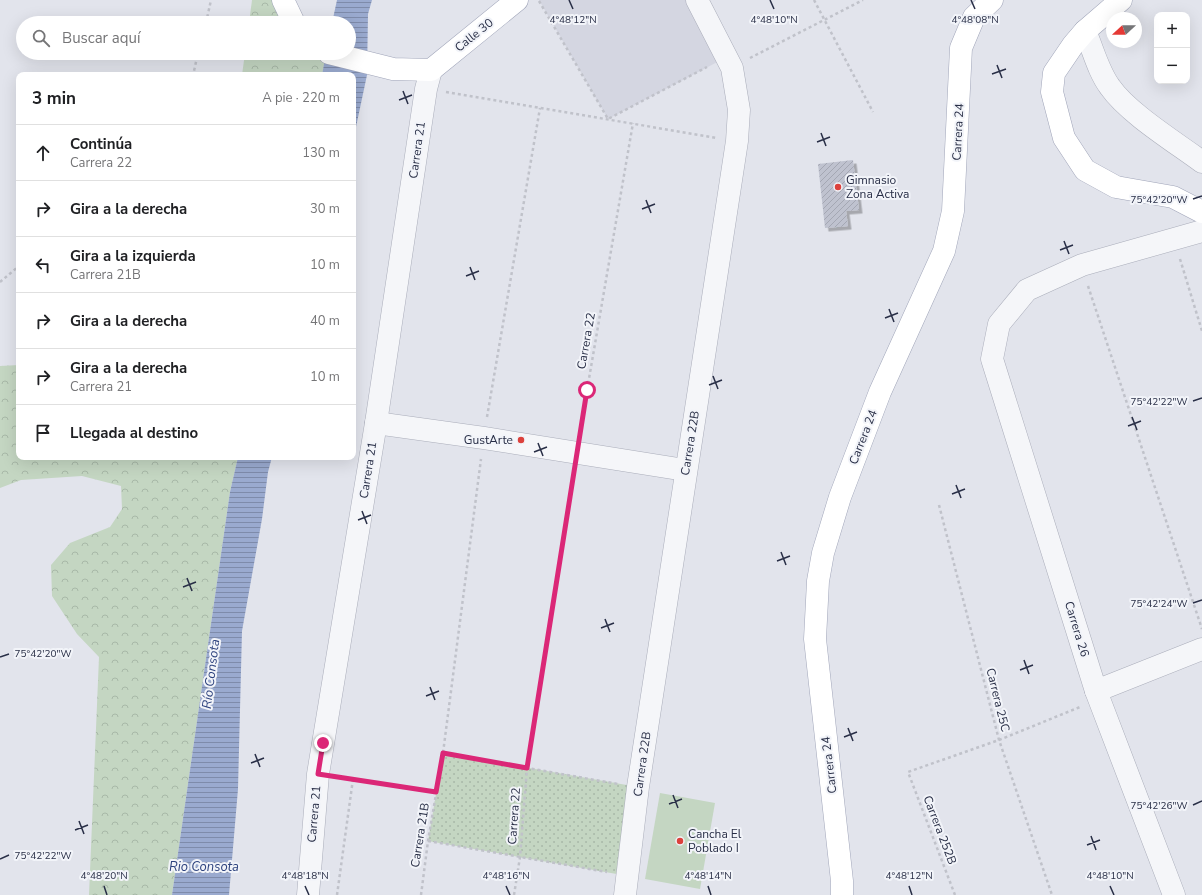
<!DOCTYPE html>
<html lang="es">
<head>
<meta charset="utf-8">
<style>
  body { margin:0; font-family:"Nunito Sans",sans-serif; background:#f2f2f2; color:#202124 }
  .controls { position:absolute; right:12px; top:12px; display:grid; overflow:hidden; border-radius:8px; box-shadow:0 4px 16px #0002 }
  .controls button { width:36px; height:36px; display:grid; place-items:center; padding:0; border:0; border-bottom:1px solid #e0e0e0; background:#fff; color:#202124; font:20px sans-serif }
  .compass { position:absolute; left:1106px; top:12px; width:36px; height:36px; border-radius:50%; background:#fff; box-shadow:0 4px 16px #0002; rotate:249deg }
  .stop { position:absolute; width:12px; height:12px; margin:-9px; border:3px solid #db2777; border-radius:50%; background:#fff }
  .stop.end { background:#db2777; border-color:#fff; box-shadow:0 1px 4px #0008 }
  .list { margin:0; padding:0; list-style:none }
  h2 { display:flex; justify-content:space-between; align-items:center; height:52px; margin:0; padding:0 16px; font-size:17px }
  h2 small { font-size:13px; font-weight:400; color:#757577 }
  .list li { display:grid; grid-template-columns:26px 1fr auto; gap:12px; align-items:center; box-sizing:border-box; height:56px; padding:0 16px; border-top:1px solid #e0e0e0 }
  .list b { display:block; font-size:15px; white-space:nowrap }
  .list p { margin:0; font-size:13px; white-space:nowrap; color:#757577 }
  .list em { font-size:13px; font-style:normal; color:#757577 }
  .icon { flex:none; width:22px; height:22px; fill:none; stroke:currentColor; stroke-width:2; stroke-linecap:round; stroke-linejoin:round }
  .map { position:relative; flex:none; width:1202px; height:895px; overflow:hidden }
  .search { position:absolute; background:#fff; box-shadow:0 4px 16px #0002; left:16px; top:16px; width:340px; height:44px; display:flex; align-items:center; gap:10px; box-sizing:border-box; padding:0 14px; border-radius:22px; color:#757577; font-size:15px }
  .panel { position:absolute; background:#fff; box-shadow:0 4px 16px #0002; left:16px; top:72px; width:340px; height:388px; border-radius:8px }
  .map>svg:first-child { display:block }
  .built { fill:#d4d6e1 }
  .forest { fill:url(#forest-crowns) }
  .park { fill:url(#park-dots) }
  .pitch { fill:#c4d6c2 }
  .water { fill:url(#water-rules) }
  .building { fill:url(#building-hatch); filter:url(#shadow) }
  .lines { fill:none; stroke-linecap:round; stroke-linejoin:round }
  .minor-casing { stroke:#aaadba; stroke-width:23 }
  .major-casing { stroke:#a0a5b9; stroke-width:23 }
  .path { stroke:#c0c2ca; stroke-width:2.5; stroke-dasharray:3 3; stroke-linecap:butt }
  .minor { stroke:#f5f6f9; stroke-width:22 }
  .major { stroke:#fff; stroke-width:22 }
  .route { stroke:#db2777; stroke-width:5 }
  .ticks { fill:none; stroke:#282e46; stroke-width:1.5 }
  .poi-dot { fill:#dc413c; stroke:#f2f4f9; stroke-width:1.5 }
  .labels { text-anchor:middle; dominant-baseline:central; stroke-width:4; stroke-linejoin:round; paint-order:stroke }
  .street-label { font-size:12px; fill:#282e46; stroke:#f2f4f9 }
  .poi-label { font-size:12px; fill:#282e46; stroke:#f2f4f9; text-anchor:start }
  .water-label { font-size:13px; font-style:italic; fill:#2e437e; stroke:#f2f4f9 }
  .ticks-label { font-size:10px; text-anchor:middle; fill:#282e46; stroke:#f2f4f9; stroke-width:4; stroke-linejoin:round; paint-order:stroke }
</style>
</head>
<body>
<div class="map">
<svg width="1202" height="895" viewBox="0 0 1202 895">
  <defs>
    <pattern id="forest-crowns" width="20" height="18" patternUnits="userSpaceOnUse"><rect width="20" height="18" fill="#c4d6c2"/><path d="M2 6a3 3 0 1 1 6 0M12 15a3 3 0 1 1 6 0" fill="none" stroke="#a8b8a8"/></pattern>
    <pattern id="park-dots" width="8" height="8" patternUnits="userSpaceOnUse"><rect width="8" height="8" fill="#c4d6c2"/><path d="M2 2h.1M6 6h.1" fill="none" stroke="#a8b8a8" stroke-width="1.8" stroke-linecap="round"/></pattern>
    <pattern id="water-rules" width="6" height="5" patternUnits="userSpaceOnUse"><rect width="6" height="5" fill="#9aaacf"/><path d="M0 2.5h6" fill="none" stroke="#7e8baa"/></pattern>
    <pattern id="building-hatch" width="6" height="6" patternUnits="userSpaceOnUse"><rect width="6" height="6" fill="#bfc2cf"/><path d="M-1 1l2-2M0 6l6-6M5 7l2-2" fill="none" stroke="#a4a7b3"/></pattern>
    <filter id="shadow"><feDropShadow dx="3.5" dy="3.5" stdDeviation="0" flood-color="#0004"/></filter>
  </defs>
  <rect width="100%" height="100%" fill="#e2e4ec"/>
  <polygon class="built" points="539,0 697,0 727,57 608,119"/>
  <g class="forest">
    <polygon points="252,0 287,0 301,23 249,23"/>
    <polygon points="245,53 320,53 325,60 322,75 242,75"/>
    <polygon points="19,365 19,457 238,457 230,492 172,895 89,895 99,657 77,634 52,596 51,565 70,543 110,527 122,509 121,486 82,476 21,480 0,488 0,366"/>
  </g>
  <polygon class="park" points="443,753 638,787 628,876 428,841"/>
  <polygon class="pitch" points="660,793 715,803 700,889 645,879"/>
  <g class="water">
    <polygon points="337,0 372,0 368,14 367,75 353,141 353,75 322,75 326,53 349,53 349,23 332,23"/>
    <polygon points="238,457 272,457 268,472 262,519 242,631 238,789 229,895 172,895 230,492"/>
  </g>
  <polygon class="building" points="853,160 859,210 846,211 848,226 825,228 818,164"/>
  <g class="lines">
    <g class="minor-casing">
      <g id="minor">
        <path d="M1085,31C1093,49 1098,71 1110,87C1128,113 1175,142 1202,162"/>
        <polyline points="376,423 484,438 685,470"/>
        <polyline points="1096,691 1202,649"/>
        <polyline points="308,895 318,774 376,423 426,89 431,70"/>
        <polyline points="625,895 638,787 737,141 739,110 732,68 697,0"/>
        <polyline points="1174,895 1096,691 992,359 999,324 1027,290 1082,265 1202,231"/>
      </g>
    </g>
    <g class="major-casing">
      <g id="major">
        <polyline points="283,0 294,23"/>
        <polyline points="1121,0 1085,31 1073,45 1054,73 1052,92 1064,138 1085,170 1116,187 1173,197 1202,212"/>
        <polyline points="329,53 393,69 431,70 517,0"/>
        <polyline points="842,895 842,881 815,639 818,581 823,553 840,497 880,392 944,251 953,211 961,48 974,17 992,0"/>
      </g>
    </g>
    <g class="path">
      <polyline points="814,0 873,112"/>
      <polyline points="539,1 608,119 707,67"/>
      <polyline points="206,23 211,0"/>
      <polyline points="750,58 863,0"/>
      <polyline points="190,75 194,71 198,53"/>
      <polyline points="446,92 717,138"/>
      <polyline points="1180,259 1202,331"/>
      <polyline points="0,282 19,266"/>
      <polyline points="1088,286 1202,629"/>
      <polyline points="487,417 540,108"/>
      <polyline points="580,431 633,123"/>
      <polyline points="939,505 999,740 1052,895"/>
      <polyline points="443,753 618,784"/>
      <polyline points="338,777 436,792"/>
      <polyline points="428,841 607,872"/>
      <polyline points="337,895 353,779"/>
      <polyline points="421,895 428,841 443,753 481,459"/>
      <polyline points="514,895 520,857 527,768 573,474"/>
      <polyline points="955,895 908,772 999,740 1080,707"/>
    </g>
    <use href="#minor" class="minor"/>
    <use href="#major" class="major"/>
  </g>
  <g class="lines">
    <polyline class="route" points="323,743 318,774 436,792 443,753 527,768 587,390"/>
  </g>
  <path class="ticks" d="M569,0L573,9M770,0L774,9M971,0L975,9M997,65L1002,78M992,74L1006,69M403,91L408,104M399,100L412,95M821,133L826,146M817,142L830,137M1193,199L1202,196M646,200L651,213M642,209L655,204M1064,241L1069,254M1060,250L1073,245M470,267L475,280M466,276L479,271M889,309L894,322M885,318L898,313M713,376L718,389M709,385L722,380M1193,401L1202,398M1132,417L1137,430M1128,426L1141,421M538,443L543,456M534,452L547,447M956,485L961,498M952,494L965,489M362,511L367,524M358,520L371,515M781,552L786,565M777,561L790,556M187,578L192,591M183,587L196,582M1193,603L1202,600M605,619L610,632M601,628L614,623M0,657L9,654M1024,660L1029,674M1020,670L1033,665M430,687L435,700M426,696L439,691M848,728L853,741M844,737L857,732M255,754L260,767M251,763L264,758M673,795L678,808M669,804L682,799M1193,805L1202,801M79,821L84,834M75,830L88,825M1091,836L1096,850M1087,845L1100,840M0,859L9,855M104,886L107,895M305,886L309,895M506,886L510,895M708,886L711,895M909,886L912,895M1110,886L1114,895"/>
  <g class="poi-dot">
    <circle cx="838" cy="187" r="4"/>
    <circle cx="521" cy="440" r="4"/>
    <circle cx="680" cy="841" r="4"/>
  </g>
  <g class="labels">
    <g class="street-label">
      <text transform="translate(474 35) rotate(-39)">Calle 30</text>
      <text transform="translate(958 132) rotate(-87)">Carrera 24</text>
      <text transform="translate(417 150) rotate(-82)">Carrera 21</text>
      <text transform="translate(586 341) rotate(-80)">Carrera 22</text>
      <text transform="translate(863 437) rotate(-69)">Carrera 24</text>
      <text transform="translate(690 443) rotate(-81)">Carrera 22B</text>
      <text transform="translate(368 470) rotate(-81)">Carrera 21</text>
      <text transform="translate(1077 629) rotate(73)">Carrera 26</text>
      <text transform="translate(998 700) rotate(76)">Carrera 25C</text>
      <text transform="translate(642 764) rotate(-82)">Carrera 22B</text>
      <text transform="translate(829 765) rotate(-97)">Carrera 24</text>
      <text transform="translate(314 814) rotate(-85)">Carrera 21</text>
      <text transform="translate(514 816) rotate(-86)">Carrera 22</text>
      <text transform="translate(940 830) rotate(69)">Carrera 252B</text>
      <text transform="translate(420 835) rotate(-81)">Carrera 21B</text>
    </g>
    <g class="poi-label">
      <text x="846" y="180">Gimnasio<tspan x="846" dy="14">Zona Activa</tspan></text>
      <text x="513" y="440" text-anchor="end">GustArte</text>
      <text x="688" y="834">Cancha El<tspan x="688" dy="14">Poblado I</tspan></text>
    </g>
    <g class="water-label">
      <text transform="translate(211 674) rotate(-83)">Río Consota</text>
      <text x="204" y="867">Rio Consota</text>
    </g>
  </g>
  <g class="ticks-label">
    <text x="573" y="23">4°48'12"N</text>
    <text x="774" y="23">4°48'10"N</text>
    <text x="975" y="23">4°48'08"N</text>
    <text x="1159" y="203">75°42'20"W</text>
    <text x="1159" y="405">75°42'22"W</text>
    <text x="1159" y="607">75°42'24"W</text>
    <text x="43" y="657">75°42'20"W</text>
    <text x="1159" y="809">75°42'26"W</text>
    <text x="43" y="859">75°42'22"W</text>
    <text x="104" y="879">4°48'20"N</text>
    <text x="305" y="879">4°48'18"N</text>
    <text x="506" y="879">4°48'16"N</text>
    <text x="708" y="879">4°48'14"N</text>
    <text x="909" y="879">4°48'12"N</text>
    <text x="1110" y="879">4°48'10"N</text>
  </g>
</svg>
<div class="controls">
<button>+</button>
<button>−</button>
</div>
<svg class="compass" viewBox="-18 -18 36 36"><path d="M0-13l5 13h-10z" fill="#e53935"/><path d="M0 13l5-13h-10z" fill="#757577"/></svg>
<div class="stop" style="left:587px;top:390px"></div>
<div class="stop end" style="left:323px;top:743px"></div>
<div class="search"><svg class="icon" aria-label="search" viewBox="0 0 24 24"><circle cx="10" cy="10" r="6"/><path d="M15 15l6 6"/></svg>Buscar aquí</div>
<section class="panel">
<h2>3 min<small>A pie · 220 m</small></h2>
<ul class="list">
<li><svg class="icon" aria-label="ahead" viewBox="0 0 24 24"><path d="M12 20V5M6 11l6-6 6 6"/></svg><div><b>Continúa</b><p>Carrera 22</p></div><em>130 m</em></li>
<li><svg class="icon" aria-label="right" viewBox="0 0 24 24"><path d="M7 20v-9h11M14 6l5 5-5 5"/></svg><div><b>Gira a la derecha</b></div><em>30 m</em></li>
<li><svg class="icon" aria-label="left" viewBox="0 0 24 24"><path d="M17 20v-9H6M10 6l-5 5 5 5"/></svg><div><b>Gira a la izquierda</b><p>Carrera 21B</p></div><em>10 m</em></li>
<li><svg class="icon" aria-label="right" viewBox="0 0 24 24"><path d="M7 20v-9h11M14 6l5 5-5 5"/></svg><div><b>Gira a la derecha</b></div><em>40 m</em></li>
<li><svg class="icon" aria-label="right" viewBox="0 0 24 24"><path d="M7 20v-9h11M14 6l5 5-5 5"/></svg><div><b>Gira a la derecha</b><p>Carrera 21</p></div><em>10 m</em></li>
<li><svg class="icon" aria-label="arrive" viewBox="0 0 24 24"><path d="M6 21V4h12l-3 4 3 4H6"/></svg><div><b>Llegada al destino</b></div></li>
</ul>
</section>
</div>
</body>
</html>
